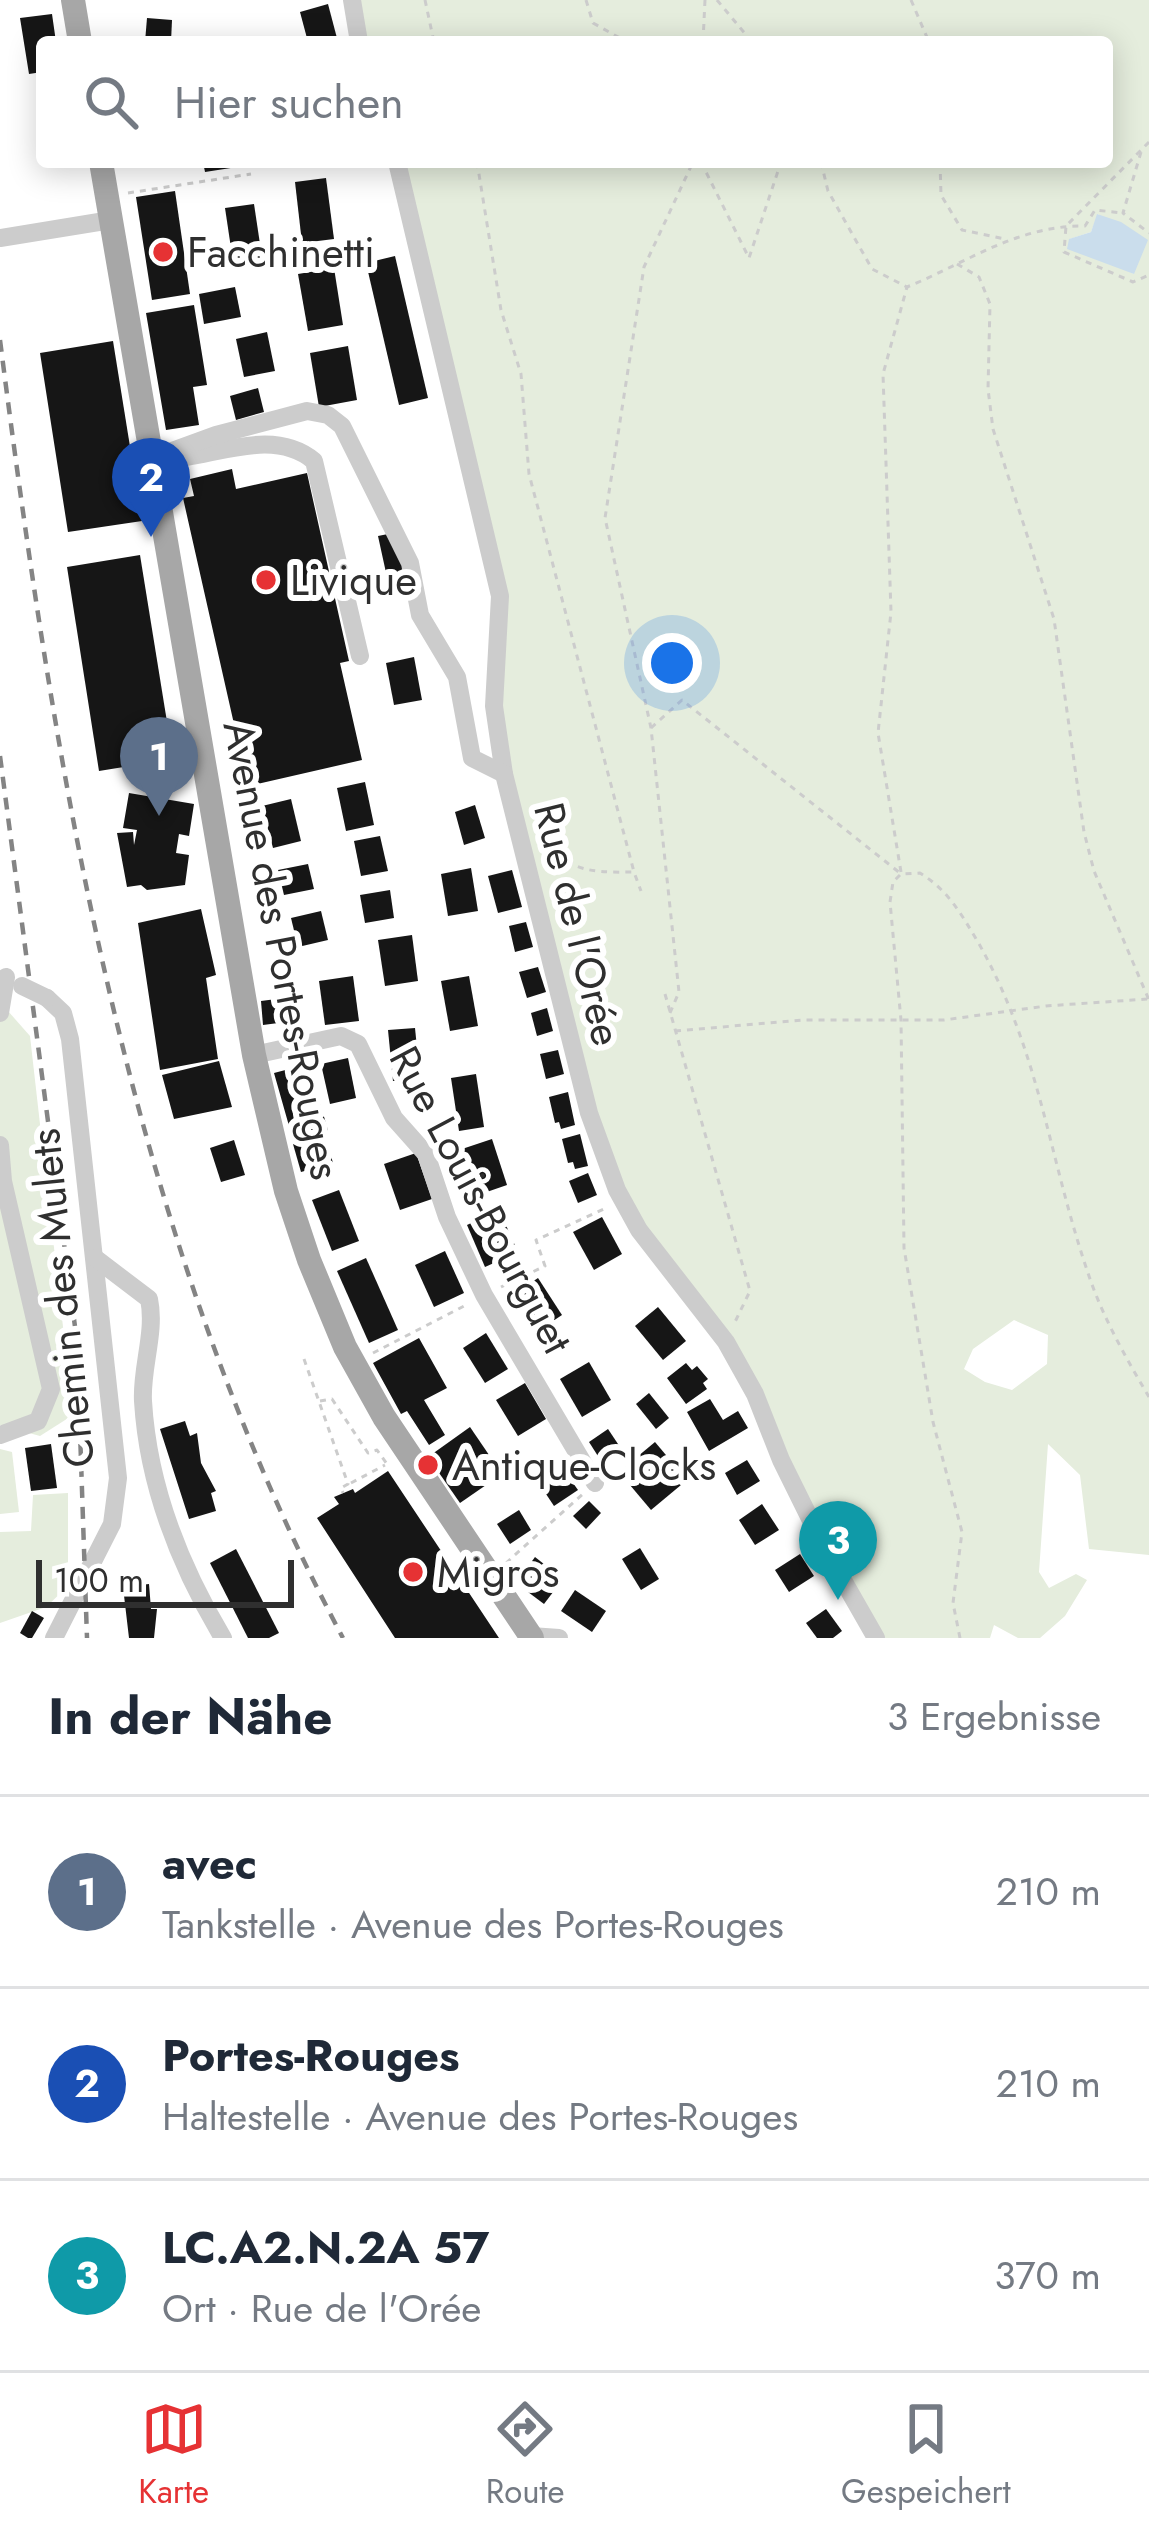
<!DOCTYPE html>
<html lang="de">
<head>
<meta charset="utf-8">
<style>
  body { margin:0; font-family:Jost,sans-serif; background:#f2f2f3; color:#1f2937 }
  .scale { position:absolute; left:36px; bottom:30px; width:258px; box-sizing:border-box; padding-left:12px; border:6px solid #2f2f2f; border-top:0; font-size:33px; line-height:42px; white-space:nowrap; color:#2f2f2f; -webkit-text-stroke:9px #fff; paint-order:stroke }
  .you { position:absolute; left:672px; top:663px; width:42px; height:42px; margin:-30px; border:9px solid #fff; border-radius:50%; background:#1a73e8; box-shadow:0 0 0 18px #1a73e833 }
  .badge { display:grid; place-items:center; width:78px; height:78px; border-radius:50%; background:#e63234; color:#fff; font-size:39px; font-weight:700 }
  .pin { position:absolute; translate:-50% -99px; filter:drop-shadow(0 3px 6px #0008) }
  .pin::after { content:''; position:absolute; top:63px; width:42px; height:36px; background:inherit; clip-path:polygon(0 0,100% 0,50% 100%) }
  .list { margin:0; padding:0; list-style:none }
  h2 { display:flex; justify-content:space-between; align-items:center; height:156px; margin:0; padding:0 48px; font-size:51px }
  h2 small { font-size:39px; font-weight:400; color:#747a83 }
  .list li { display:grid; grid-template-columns:78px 1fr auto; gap:36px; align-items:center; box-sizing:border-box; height:192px; padding:0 48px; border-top:3px solid #e0e1e3 }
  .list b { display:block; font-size:45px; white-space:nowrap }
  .list p { margin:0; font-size:39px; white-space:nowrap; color:#747a83 }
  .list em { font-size:39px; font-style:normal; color:#747a83 }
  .icon { flex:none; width:66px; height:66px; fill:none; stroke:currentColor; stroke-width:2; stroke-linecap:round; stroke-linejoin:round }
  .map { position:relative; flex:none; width:1149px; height:1638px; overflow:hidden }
  .search { position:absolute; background:#fff; box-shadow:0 6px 30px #0003; left:36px; right:36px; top:36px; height:132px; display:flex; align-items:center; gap:30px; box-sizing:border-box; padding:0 42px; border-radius:12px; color:#747a83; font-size:45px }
  .sheet { height:732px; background:#fff }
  nav { display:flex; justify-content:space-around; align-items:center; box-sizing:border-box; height:168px; border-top:3px solid #e0e1e3; background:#fff; font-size:33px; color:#747a83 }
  nav a { display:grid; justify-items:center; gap:6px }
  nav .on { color:#e63234 }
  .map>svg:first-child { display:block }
  .green { fill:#e5eddd; fill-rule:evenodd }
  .water { fill:#caddec }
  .building { fill:#161616 }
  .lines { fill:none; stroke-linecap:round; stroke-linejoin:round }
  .path { stroke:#ccc; stroke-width:3; stroke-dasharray:6 6; stroke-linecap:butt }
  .minor { stroke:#ccc; stroke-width:18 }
  .major { stroke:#a7a7a7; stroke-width:24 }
  .rail { stroke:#848484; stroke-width:4.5; stroke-dasharray:12 9; stroke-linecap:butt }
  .minor-bridge { stroke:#ccc; stroke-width:18 }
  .poi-dot { fill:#e63234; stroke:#fff; stroke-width:4.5 }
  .labels { text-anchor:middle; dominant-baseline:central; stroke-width:12; stroke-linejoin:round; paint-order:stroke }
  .poi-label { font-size:42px; fill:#2f2f2f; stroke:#fff; text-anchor:start }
  .street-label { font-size:42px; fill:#2f2f2f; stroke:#fff }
</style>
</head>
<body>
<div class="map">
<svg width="1149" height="1638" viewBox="0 0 1149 1638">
  <rect width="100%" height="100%" fill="#fff"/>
  <g class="green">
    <path d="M352,0H1149V1555L1089,1549L1080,1475L1048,1444L1039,1572L1049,1588L1076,1574L1087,1580L1065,1616L1040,1638H1018L994,1625L990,1638H876L755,1394L617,1190L504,774L499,596L397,162H1107V42H359ZM1098,214L1134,274L1070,239L1091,232ZM1014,1320L1048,1335L1047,1364L1012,1390L985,1382L964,1369L973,1349Z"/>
    <polygon points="0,1002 30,1036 73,1415 40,1436 0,1425"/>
    <polygon points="0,1449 12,1452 19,1512 0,1514"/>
    <polygon points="68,1493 68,1586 46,1607 0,1623 0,1532 31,1531 33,1495"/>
  </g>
  <polygon class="water" points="1097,214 1121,222 1148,240 1134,274 1067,249 1069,239 1091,232"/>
  <g class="building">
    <polygon points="328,4 338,42 308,42 300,12"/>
    <polygon points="52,14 56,42 42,42 42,72 29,74 20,18"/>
    <polygon points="147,18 172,20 171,42 145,42"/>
    <polygon points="203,162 249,162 250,165 205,172"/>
    <polygon points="326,178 334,239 302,243 295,182"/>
    <polygon points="175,191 190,294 152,300 136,197"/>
    <polygon points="254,204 263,264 234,268 225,208"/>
    <polygon points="395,256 428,398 399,405 366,263"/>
    <polygon points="334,268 343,325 308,331 298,274"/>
    <polygon points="235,287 241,317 204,324 199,294"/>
    <polygon points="194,305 207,385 193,387 199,425 166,430 146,313"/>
    <polygon points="267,332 275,371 244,377 236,339"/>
    <polygon points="113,341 142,521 68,532 40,353"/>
    <polygon points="348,346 357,400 319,407 310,353"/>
    <polygon points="258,388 264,412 236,420 230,396"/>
    <polygon points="232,469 236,489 307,473 349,661 340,663 362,760 248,786 183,498 194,496 190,479"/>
    <polygon points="393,533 410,588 390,591 378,536"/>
    <polygon points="140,555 173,759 99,771 67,567"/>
    <polygon points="414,657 422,700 394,705 386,663"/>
    <polygon points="365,782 374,825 346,831 337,788"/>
    <polygon points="129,793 194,804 189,836 179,834 176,853 189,855 185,885 147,890 141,885 127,887 117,833 133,832 134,845 137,830 123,828"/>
    <polygon points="291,799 301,841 273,848 262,806"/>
    <polygon points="475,805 485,838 464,845 455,812"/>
    <polygon points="380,836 388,871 361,876 354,841"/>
    <polygon points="308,864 314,889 284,895 278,870"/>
    <polygon points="471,868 478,911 448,916 441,874"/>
    <polygon points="512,870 522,907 498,913 488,876"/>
    <polygon points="390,890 394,918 365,923 360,895"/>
    <polygon points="201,909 216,975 206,978 218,1059 160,1070 138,923"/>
    <polygon points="321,911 328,940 298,947 291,918"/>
    <polygon points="526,922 533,947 515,952 509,926"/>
    <polygon points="412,935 418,981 385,986 378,940"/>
    <polygon points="538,967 546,992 527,998 519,972"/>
    <polygon points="353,976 359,1021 325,1025 319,981"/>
    <polygon points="469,976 478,1026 450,1031 441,981"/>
    <polygon points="284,998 286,1022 263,1025 261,1001"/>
    <polygon points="547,1008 553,1031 537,1036 531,1013"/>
    <polygon points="415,1028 420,1078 393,1081 388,1030"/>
    <polygon points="558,1050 564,1074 546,1079 540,1054"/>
    <polygon points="348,1058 356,1098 330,1104 321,1064"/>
    <polygon points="219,1061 232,1107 174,1119 162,1075"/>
    <polygon points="293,1068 304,1105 319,1100 328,1130 293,1140 274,1073"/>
    <polygon points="476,1074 484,1127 459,1131 451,1078"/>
    <polygon points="568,1092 575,1125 561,1129 559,1122 555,1123 549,1097"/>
    <polygon points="580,1134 588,1166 575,1169 573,1162 568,1163 562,1139"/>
    <polygon points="325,1135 333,1163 301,1172 293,1144"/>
    <polygon points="492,1139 507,1185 478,1195 462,1149"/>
    <polygon points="234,1140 245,1175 221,1182 210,1148"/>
    <polygon points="416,1153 432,1199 400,1210 384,1164"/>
    <polygon points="588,1173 597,1195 578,1203 569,1181"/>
    <polygon points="339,1190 359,1241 332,1251 312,1200"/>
    <polygon points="499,1210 518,1252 485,1267 467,1225"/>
    <polygon points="602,1217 622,1254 594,1270 573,1232"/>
    <polygon points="445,1251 464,1293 434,1307 415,1265"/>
    <polygon points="366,1258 398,1330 369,1343 337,1271"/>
    <polygon points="538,1278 562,1315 535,1333 511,1296"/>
    <polygon points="658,1307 686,1341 663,1360 635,1326"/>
    <polygon points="486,1333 508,1369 485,1383 463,1348"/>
    <polygon points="419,1338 447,1388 424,1400 445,1435 429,1445 407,1411 401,1414 373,1363"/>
    <polygon points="589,1362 611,1400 582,1417 560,1379"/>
    <polygon points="686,1363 692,1370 697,1366 708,1379 703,1383 707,1389 686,1404 667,1378"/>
    <polygon points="525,1383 546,1419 518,1436 496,1400"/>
    <polygon points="649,1393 669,1418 656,1429 636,1404"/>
    <polygon points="710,1399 723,1420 738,1411 748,1428 709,1451 687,1412"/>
    <polygon points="185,1421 190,1436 197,1433 201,1463 216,1491 211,1493 216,1511 189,1519 160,1429"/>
    <polygon points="470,1427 502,1474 460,1503 428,1457"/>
    <polygon points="608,1429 622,1450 603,1464 589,1442"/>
    <polygon points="655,1442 687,1480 651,1510 619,1472"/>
    <polygon points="51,1444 57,1488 31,1491 25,1448"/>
    <polygon points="747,1460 760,1481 737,1495 725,1473"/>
    <polygon points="563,1469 578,1490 554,1506 540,1485"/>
    <polygon points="388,1471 499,1638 395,1638 317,1518 339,1504 334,1497 353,1489 355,1493"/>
    <polygon points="589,1501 601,1513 586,1529 573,1516"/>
    <polygon points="762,1504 779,1530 755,1545 739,1520"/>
    <polygon points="519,1510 531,1530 510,1544 497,1524"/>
    <polygon points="640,1548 659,1579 641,1590 622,1559"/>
    <polygon points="236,1549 279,1633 269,1638 248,1638 210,1563"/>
    <polygon points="800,1554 814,1576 789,1592 775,1570"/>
    <polygon points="535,1557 563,1579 544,1604 516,1583"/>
    <polygon points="149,1584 151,1609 157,1609 154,1638 129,1638 123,1587"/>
    <polygon points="575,1590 606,1611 592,1632 561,1611"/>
    <polygon points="826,1609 842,1631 833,1638 817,1638 806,1623"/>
    <polygon points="32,1611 44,1618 32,1638 28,1638 20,1633"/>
  </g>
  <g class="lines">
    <g class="path">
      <polyline points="425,0 434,42"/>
      <polyline points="586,0 593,23 627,42"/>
      <polyline points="717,0 752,42"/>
      <polyline points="911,0 929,42"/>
      <polyline points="703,42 705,0"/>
      <polyline points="1149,142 1066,226 1064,252 1133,282 1149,275"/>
      <polyline points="1141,152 1123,213 1149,233"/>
      <polyline points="477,162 501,310 521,374 529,474 634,872"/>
      <polyline points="701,162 749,258 781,162"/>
      <path d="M821,162L828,191L872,269L907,287C966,263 1018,225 1085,226L1095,210L1123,213"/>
      <polyline points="940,162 941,195 962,230 1005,239"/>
      <polyline points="128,193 251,174"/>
      <polyline points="957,264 979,277 990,304 988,389 993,429 1054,619 1084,832 1094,871 1149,1000"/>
      <polyline points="651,728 682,700 900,873"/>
      <path d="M536,825C565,870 581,873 634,872L641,891"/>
      <polyline points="901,872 878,733 891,612 883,374 907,287"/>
      <polyline points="665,994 750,1291 734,1324"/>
      <polyline points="670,1013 679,992 651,728 605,518 644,267 693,162"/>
      <polyline points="675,1031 803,1020 944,1020 1046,1006 1147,999"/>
      <polyline points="501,1287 545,1266 536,1240 604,1209"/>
      <polyline points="373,1353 466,1305"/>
      <polyline points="304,1359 348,1484 341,1488 343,1493"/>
      <polyline points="320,1401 332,1399 368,1453 377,1450 387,1464"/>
      <polyline points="351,1483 385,1465"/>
      <polyline points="506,1563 584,1493"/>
      <path d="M960,1638L953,1603L962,1532L933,1422L904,1248L901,1020L890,902L893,882L901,874L920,873C949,891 961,914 978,942C1041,1054 1048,1156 1088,1273C1102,1316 1126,1358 1149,1397"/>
    </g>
    <g class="minor">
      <polyline points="352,0 359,42"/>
      <polyline points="397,162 500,596 494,706 504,774 589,1113 617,1190 639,1230 726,1342 755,1394 781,1460 824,1547 876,1638"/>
      <polyline points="0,238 111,220"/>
      <path d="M179,453L186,457C229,450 278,431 314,461L360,656"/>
      <polyline points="153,458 216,435 307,411 328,415 342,426 410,563 420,615 457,677 472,758 504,774"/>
      <polyline points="47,998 63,1013 70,1039 118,1478 112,1524 54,1638"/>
      <polyline points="0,1013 6,977"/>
      <polyline points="254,1055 341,1036 358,1044 394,1118 426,1154 447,1217 484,1295 595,1483"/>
      <polyline points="0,1145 3,1181 51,1389 38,1421 0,1435"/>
      <path d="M95,1258L149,1299C156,1332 141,1368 143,1401C148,1486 180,1566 223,1638"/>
      <polyline points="531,1636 559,1638"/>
    </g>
    <g class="major">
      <polyline points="73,0 80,42"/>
      <polyline points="101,162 254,1055 286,1191 309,1260 345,1347 384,1417 532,1638"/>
    </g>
    <g class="rail">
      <path d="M0,340C57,785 129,1237 343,1638"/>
      <polyline points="0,756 77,1342 87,1638"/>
    </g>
    <polyline class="minor-bridge" points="22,986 47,998"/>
  </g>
  <g class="poi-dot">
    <circle cx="163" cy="252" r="12"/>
    <circle cx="266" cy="580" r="12"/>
    <circle cx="428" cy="1465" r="12"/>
    <circle cx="413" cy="1572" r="12"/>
  </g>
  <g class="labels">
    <g class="poi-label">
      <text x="187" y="252">Facchinetti</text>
      <text x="290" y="580">Livique</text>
      <text x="452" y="1465">Antique-Clocks</text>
      <text x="437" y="1572">Migros</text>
    </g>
    <g class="street-label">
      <text transform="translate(578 924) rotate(76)">Rue de l'Orée</text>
      <text transform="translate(282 950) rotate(79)">Avenue des Portes-Rouges</text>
      <text transform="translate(481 1200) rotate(62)">Rue Louis-Bourguet</text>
      <text transform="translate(62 1298) rotate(-96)">Chemin des Mulets</text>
    </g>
  </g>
</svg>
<div class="scale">100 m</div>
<div class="you"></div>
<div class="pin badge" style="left:159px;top:816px;background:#5c6f8a">1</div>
<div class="pin badge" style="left:151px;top:537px;background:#1a4fb4">2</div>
<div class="pin badge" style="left:838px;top:1600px;background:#0f9aa8">3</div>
<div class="search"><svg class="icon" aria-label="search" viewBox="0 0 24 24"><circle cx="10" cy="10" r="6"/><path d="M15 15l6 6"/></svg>Hier suchen</div>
</div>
<section class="sheet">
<h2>In der Nähe<small>3 Ergebnisse</small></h2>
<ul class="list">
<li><span class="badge" style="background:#5c6f8a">1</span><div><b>avec</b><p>Tankstelle · Avenue des Portes-Rouges</p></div><em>210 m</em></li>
<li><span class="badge" style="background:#1a4fb4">2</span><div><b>Portes-Rouges</b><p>Haltestelle · Avenue des Portes-Rouges</p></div><em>210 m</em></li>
<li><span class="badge" style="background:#0f9aa8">3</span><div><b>LC.A2.N.2A 57</b><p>Ort · Rue de l'Orée</p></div><em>370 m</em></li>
</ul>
</section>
<nav>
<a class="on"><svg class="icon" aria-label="map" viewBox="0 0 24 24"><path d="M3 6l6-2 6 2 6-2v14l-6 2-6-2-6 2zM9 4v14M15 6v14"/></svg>Karte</a>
<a><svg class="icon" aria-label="directions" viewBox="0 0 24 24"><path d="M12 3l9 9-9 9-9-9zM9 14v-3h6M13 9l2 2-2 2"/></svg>Route</a>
<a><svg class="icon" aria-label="saved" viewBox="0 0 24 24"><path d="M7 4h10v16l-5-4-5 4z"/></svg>Gespeichert</a>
</nav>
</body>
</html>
